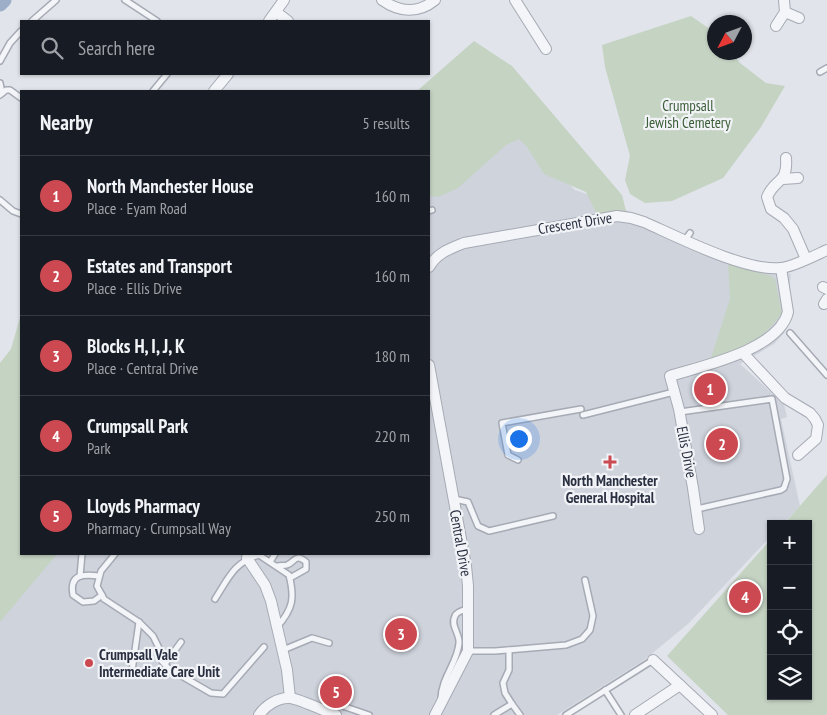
<!DOCTYPE html>
<html lang="en">
<head>
<meta charset="utf-8">
<style>
  body { margin:0; font-family:"PT Sans Narrow",sans-serif; background:#242831; color:#f1f3f6 }
  .controls { position:absolute; right:15px; bottom:15px; display:grid; overflow:hidden; border-radius:0px; box-shadow:0 1px 4px #0004 }
  .controls button { width:45px; height:45px; display:grid; place-items:center; padding:0; border:0; border-bottom:1px solid #363941; background:#171b24; color:#f1f3f6; font:25px sans-serif }
  .compass { position:absolute; left:707px; top:15px; width:45px; height:45px; border-radius:50%; background:#171b24; box-shadow:0 1px 4px #0004; rotate:229deg }
  .you { position:absolute; left:518px; top:438px; width:18px; height:18px; margin:-12px; border:4px solid #fff; border-radius:50%; background:#1a73e8; box-shadow:0 0 0 8px #1a73e833 }
  .badge { display:grid; place-items:center; width:32px; height:32px; border-radius:50%; background:#cc4951; color:#fff; font-size:16px; font-weight:700 }
  .pin { position:absolute; translate:-50% -50%; border:2px solid #fff; box-shadow:0 1px 5px #0006 }
  .list { margin:0; padding:0; list-style:none }
  h2 { display:flex; justify-content:space-between; align-items:center; height:65px; margin:0; padding:0 20px; font-size:21px }
  h2 small { font-size:16px; font-weight:400; color:#9ea1a6 }
  .list li { display:grid; grid-template-columns:32px 1fr auto; gap:15px; align-items:center; box-sizing:border-box; height:80px; padding:0 20px; border-top:1px solid #363941 }
  .list b { display:block; font-size:19px; white-space:nowrap }
  .list p { margin:0; font-size:16px; white-space:nowrap; color:#9ea1a6 }
  .list em { font-size:16px; font-style:normal; color:#9ea1a6 }
  .icon { flex:none; width:28px; height:28px; fill:none; stroke:currentColor; stroke-width:2; stroke-linecap:round; stroke-linejoin:round }
  .map { position:relative; flex:none; width:827px; height:715px; overflow:hidden }
  .search { position:absolute; background:#171b24; box-shadow:0 1px 4px #0004; left:20px; top:20px; width:410px; height:55px; display:flex; align-items:center; gap:12px; box-sizing:border-box; padding:0 18px; border-radius:0px; color:#9ea1a6; font-size:19px }
  .panel { position:absolute; background:#171b24; box-shadow:0 1px 4px #0004; left:20px; top:90px; width:410px; height:465px; border-radius:0px }
  .map>svg:first-child { display:block }
  .built { fill:#cfd3dc }
  .green { fill:#c5d3c3 }
  .lines { fill:none; stroke-linecap:round; stroke-linejoin:round }
  .river { stroke:#9daec9; stroke-width:15 }
  .lane-casing { stroke:#a6aab4; stroke-width:8 }
  .street-casing { stroke:#a6aab4; stroke-width:12 }
  .lane { stroke:#f4f5f8; stroke-width:5 }
  .street { stroke:#f4f5f8; stroke-width:10 }
  .poi-dot { fill:#cc4951; stroke:#f1f3f7; stroke-width:2 }
  .labels { text-anchor:middle; dominant-baseline:central; stroke-width:4.5; stroke-linejoin:round; paint-order:stroke }
  .park-label { font-size:15px; fill:#3b5d37; stroke:#f1f3f7 }
  .street-label { font-size:15px; fill:#2a3041; stroke:#f1f3f7 }
  .poi-label { font-size:15px; font-weight:bold; fill:#2a3041; stroke:#f1f3f7 }
</style>
</head>
<body>
<div class="map">
<svg width="827" height="715" viewBox="0 0 827 715">
  <rect width="100%" height="100%" fill="#e1e4ea"/>
  <polygon class="built" points="512,128 575,190 613,203 717,260 754,271 791,274 785,332 774,344 740,364 784,404 787,417 781,419 800,506 783,524 771,524 771,536 688,624 644,660 557,715 0,715 0,607 44,554 429,554 429,171"/>
  <g class="green">
    <polygon points="691,16 714,32 714,52 732,53 740,63 766,83 785,86 761,127 723,178 672,201 645,203 630,194 625,180 630,156 605,67 602,45"/>
    <polygon points="474,41 512,66 622,195 627,215 597,215 586,192 544,174 527,147 519,139 506,145 458,188 438,197 429,196 429,91 417,91"/>
    <path d="M728,263L771,276L775,279L782,313C761,343 742,348 710,361L730,299Z"/>
    <polygon points="21,314 21,554 57,554 0,622 0,363 11,349"/>
    <polygon points="827,475 827,715 728,715 667,656 771,539 771,696 808,696 808,524 784,524"/>
  </g>
  <g class="lines">
    <polyline class="river" points="0,4 4,0"/>
    <g class="lane-casing">
      <g id="lane">
        <polyline points="125,0 157,21"/>
        <polyline points="32,21 56,0"/>
        <polyline points="0,61 10,43 21,31"/>
        <polyline points="820,72 827,68"/>
        <polyline points="0,83 2,93"/>
        <polyline points="153,91 167,74"/>
        <polyline points="0,95 6,90 10,90 21,98"/>
        <polyline points="0,200 13,211 21,214"/>
        <polyline points="429,211 432,210"/>
        <polyline points="685,240 690,233"/>
        <polyline points="790,333 827,375"/>
        <polyline points="680,412 772,399 787,479 784,488 781,490 697,509"/>
        <polyline points="583,415 674,392"/>
        <polyline points="518,460 508,455 502,423 581,409"/>
        <polyline points="454,499 468,502 478,526 489,531 553,516"/>
        <polyline points="115,554 101,571 97,586 104,599 139,622 153,636 159,648 161,660 168,668 211,693 223,694 264,647"/>
        <polyline points="270,562 275,554"/>
        <path d="M277,566C280,565 284,566 287,565C295,562 295,553 306,562V569L290,578"/>
        <polyline points="80,576 82,554"/>
        <path d="M99,576C83,574 69,574 73,595L83,602L94,601L102,595"/>
        <path d="M215,599C228,579 234,562 259,555L289,575C295,598 293,609 277,627"/>
        <polyline points="283,650 312,638 329,643"/>
        <polyline points="468,651 495,651 566,645 582,639 590,630 593,616 585,580"/>
        <polyline points="165,664 181,642"/>
        <polyline points="132,671 139,622"/>
        <polyline points="605,690 621,715"/>
        <path d="M441,699C441,678 458,662 459,643C460,634 450,625 455,616C457,611 464,610 468,609"/>
        <polyline points="512,704 520,715"/>
        <polyline points="324,710 331,702 369,715"/>
        <polyline points="494,715 512,704 505,693 503,683 509,670 509,650"/>
        <polyline points="566,715 653,660"/>
      </g>
    </g>
    <g class="street-casing">
      <g id="street">
        <path d="M382,0C399,12 418,14 435,0"/>
        <polyline points="515,0 546,49"/>
        <polyline points="276,12 288,21"/>
        <polyline points="785,12 799,18"/>
        <polyline points="269,21 284,0"/>
        <polyline points="776,26 785,12 784,0"/>
        <polyline points="214,91 228,74"/>
        <path d="M786,158C788,184 775,178 767,197L771,209L784,218L793,229L806,259"/>
        <polyline points="783,179 798,178"/>
        <path d="M429,267C437,253 449,249 464,243L617,216L631,218L644,222C678,237 746,272 781,268C793,267 816,255 827,250"/>
        <polyline points="823,287 827,289"/>
        <polyline points="824,304 827,299"/>
        <polyline points="743,353 785,398 810,413 815,419 818,425 816,439 798,455"/>
        <polyline points="429,365 466,566 468,586 468,651 435,715"/>
        <path d="M699,529L693,488L679,409L670,376C702,366 779,350 788,312L781,268"/>
        <polyline points="248,554 247,558 265,585 271,601 287,670 290,698"/>
        <polyline points="653,660 712,715"/>
        <path d="M259,715C265,706 278,697 290,698C299,699 325,711 336,715"/>
        <polyline points="635,715 680,685"/>
      </g>
    </g>
    <use href="#lane" class="lane"/>
    <use href="#street" class="street"/>
  </g>
  <g class="poi-dot">
    <path d="M607.5 454.5h5v5h5v5h-5v5h-5v-5h-5v-5h5z"/>
    <circle cx="89" cy="663" r="5"/>
  </g>
  <g class="labels">
    <g class="park-label">
      <text x="688" y="105">Crumpsall<tspan x="688" dy="17">Jewish Cemetery</tspan></text>
    </g>
    <g class="street-label">
      <text transform="translate(575 223) rotate(-9)">Crescent Drive</text>
      <text transform="translate(687 452) rotate(79)">Ellis Drive</text>
      <text transform="translate(461 543) rotate(80)">Central Drive</text>
    </g>
    <g class="poi-label">
      <text x="610" y="480">North Manchester<tspan x="610" dy="17">General Hospital</tspan></text>
      <text x="99" y="654" text-anchor="start">Crumpsall Vale<tspan x="99" dy="17">Intermediate Care Unit</tspan></text>
    </g>
  </g>
</svg>
<div class="controls">
<button>+</button>
<button>−</button>
<button><svg class="icon" aria-label="locate" viewBox="0 0 24 24"><circle cx="12" cy="12" r="6"/><path d="M12 2v4M12 18v4M2 12h4M18 12h4"/></svg></button>
<button><svg class="icon" aria-label="layers" viewBox="0 0 24 24"><path d="M12 4l9 5-9 5-9-5zM3 14l9 5 9-5"/></svg></button>
</div>
<svg class="compass" viewBox="-18 -18 36 36"><path d="M0-13l5 13h-10z" fill="#e53935"/><path d="M0 13l5-13h-10z" fill="#9ea1a6"/></svg>
<div class="you"></div>
<div class="pin badge" style="left:710px;top:389px">1</div>
<div class="pin badge" style="left:722px;top:444px">2</div>
<div class="pin badge" style="left:401px;top:634px">3</div>
<div class="pin badge" style="left:745px;top:597px">4</div>
<div class="pin badge" style="left:336px;top:692px">5</div>
<div class="search"><svg class="icon" aria-label="search" viewBox="0 0 24 24"><circle cx="10" cy="10" r="6"/><path d="M15 15l6 6"/></svg>Search here</div>
<section class="panel">
<h2>Nearby<small>5 results</small></h2>
<ul class="list">
<li><span class="badge">1</span><div><b>North Manchester House</b><p>Place · Eyam Road</p></div><em>160 m</em></li>
<li><span class="badge">2</span><div><b>Estates and Transport</b><p>Place · Ellis Drive</p></div><em>160 m</em></li>
<li><span class="badge">3</span><div><b>Blocks H, I, J, K</b><p>Place · Central Drive</p></div><em>180 m</em></li>
<li><span class="badge">4</span><div><b>Crumpsall Park</b><p>Park</p></div><em>220 m</em></li>
<li><span class="badge">5</span><div><b>Lloyds Pharmacy</b><p>Pharmacy · Crumpsall Way</p></div><em>250 m</em></li>
</ul>
</section>
</div>
</body>
</html>
